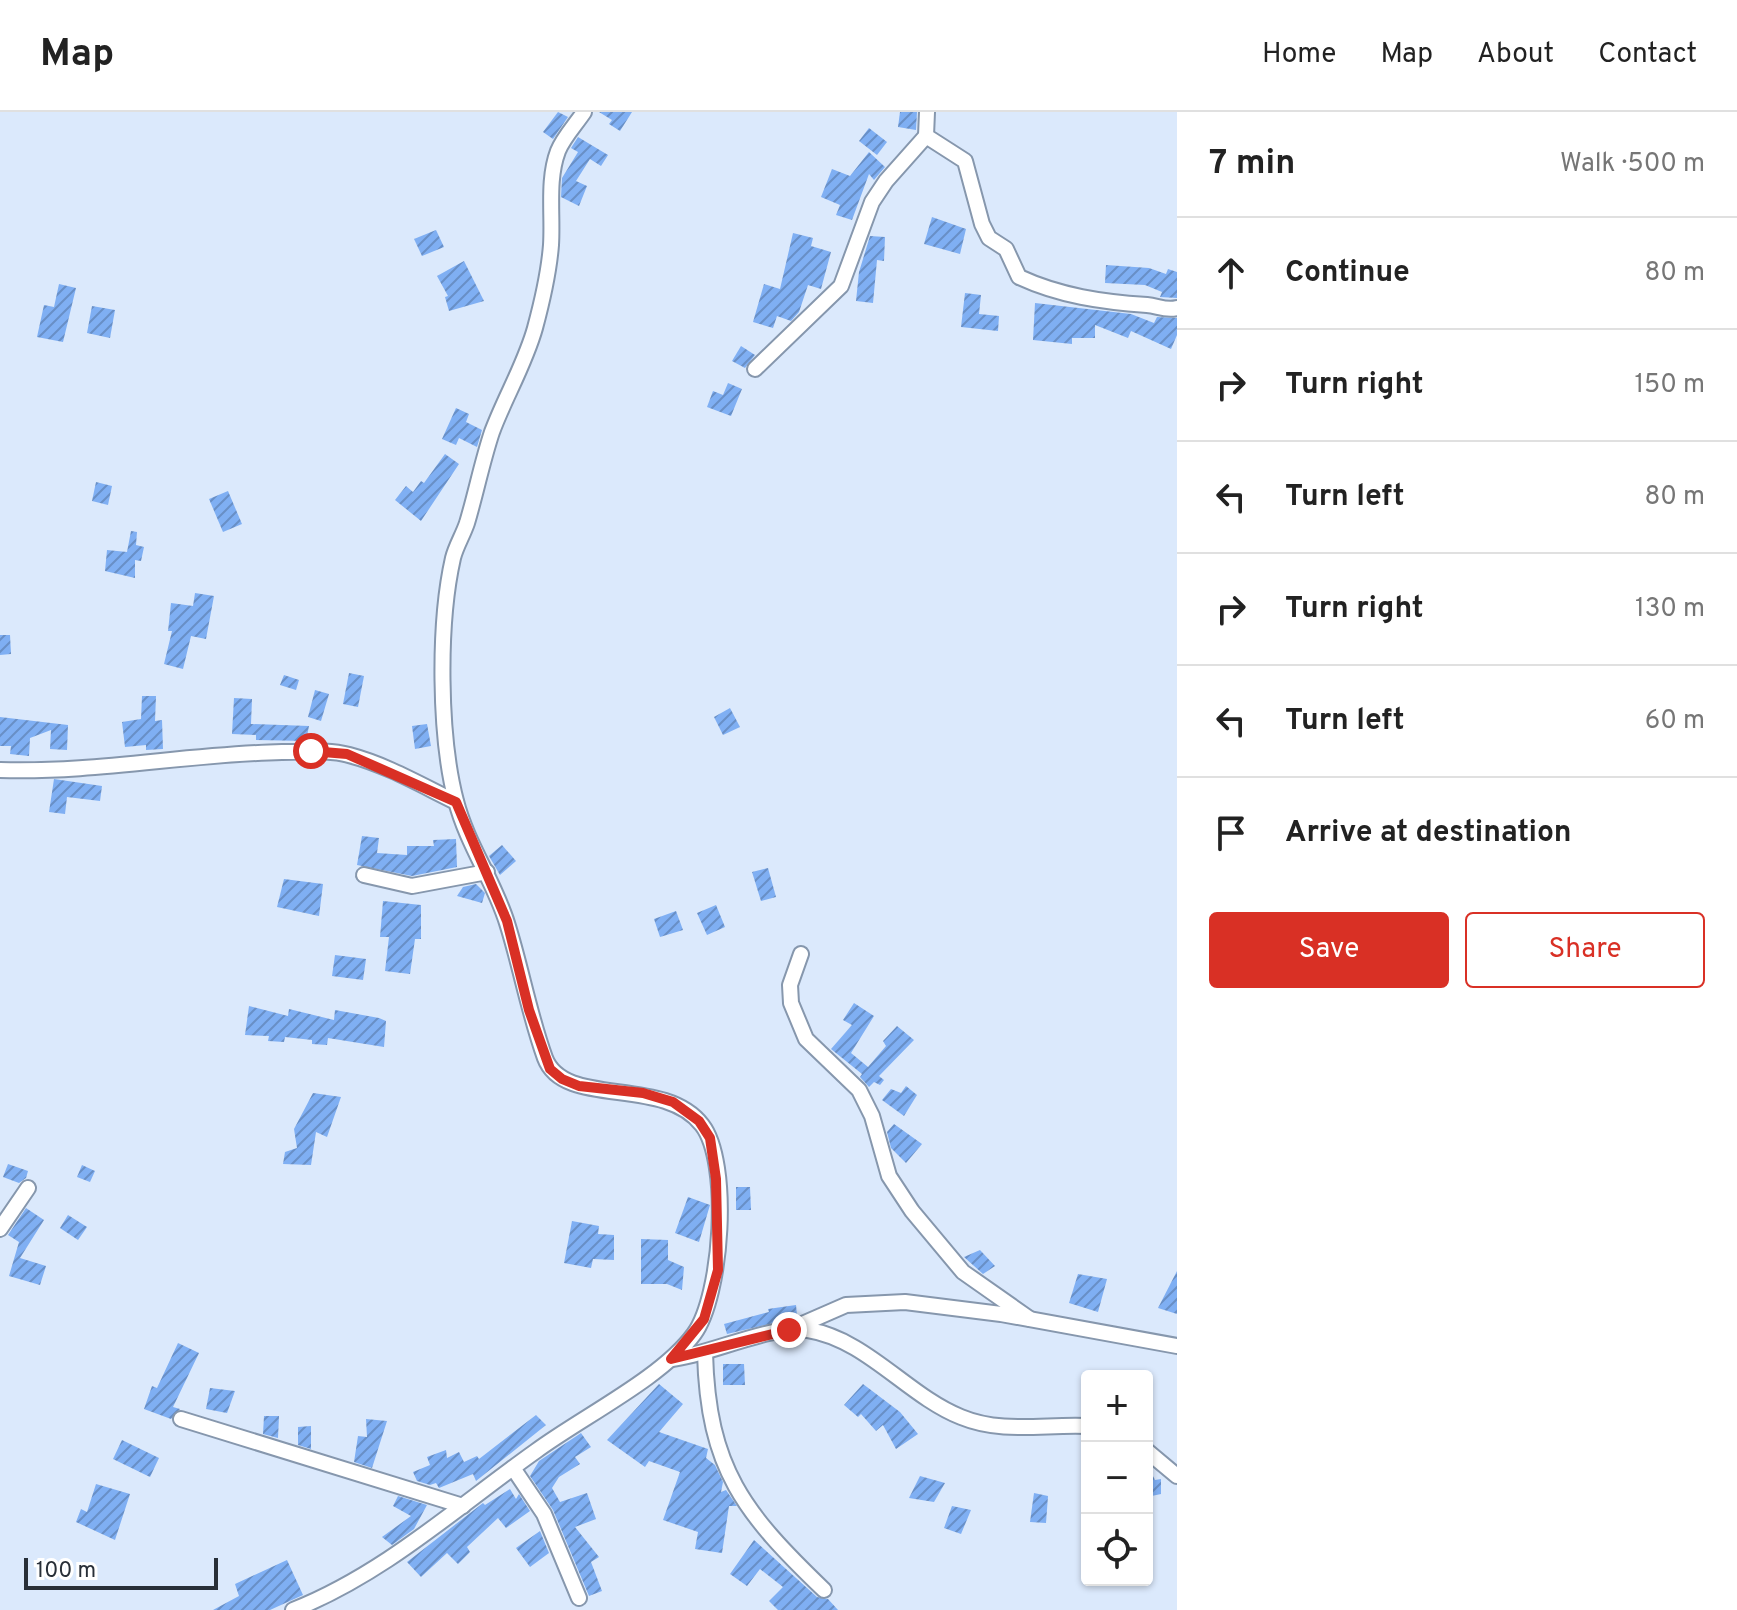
<!DOCTYPE html>
<html lang="en">
<head>
<meta charset="utf-8">
<style>
  body { margin:0; font-family:Overpass,sans-serif; background:#f6f6f6; color:#222 }
  .controls { position:absolute; right:24px; bottom:24px; display:grid; overflow:hidden; border-radius:8px; box-shadow:0 2px 6px #0004 }
  .controls button { width:72px; height:72px; display:grid; place-items:center; padding:0; border:0; border-bottom:2px solid #e0e0e0; background:#fff; color:#222; font:40px sans-serif }
  .scale { position:absolute; left:24px; bottom:20px; width:194px; box-sizing:border-box; padding-left:8px; border:4px solid #282f38; border-top:0; font-size:22px; line-height:28px; white-space:nowrap; color:#282f38; -webkit-text-stroke:6px #fff; paint-order:stroke }
  .stop { position:absolute; width:24px; height:24px; margin:-18px; border:6px solid #d93025; border-radius:50%; background:#fff }
  .stop.end { background:#d93025; border-color:#fff; box-shadow:0 2px 8px #0008 }
  .list { margin:0; padding:0; list-style:none }
  h2 { display:flex; justify-content:space-between; align-items:center; height:104px; margin:0; padding:0 32px; font-size:34px }
  h2 small { font-size:26px; font-weight:400; color:#767676 }
  .list li { display:grid; grid-template-columns:52px 1fr auto; gap:24px; align-items:center; box-sizing:border-box; height:112px; padding:0 32px; border-top:2px solid #e0e0e0 }
  .list b { display:block; font-size:30px; white-space:nowrap }
  .list em { font-size:26px; font-style:normal; color:#767676 }
  .actions { display:flex; gap:16px; padding:24px 32px }
  .actions a { flex:1; padding:18px 0; border:2px solid #d93025; border-radius:8px; text-align:center; font-size:28px; color:#d93025 }
  .actions .main { background:#d93025; color:#fff }
  .icon { flex:none; width:44px; height:44px; fill:none; stroke:currentColor; stroke-width:2; stroke-linecap:round; stroke-linejoin:round }
  .map { position:relative; flex:none; width:1177px; height:1498px; overflow:hidden }
  header { display:flex; align-items:center; gap:48px; box-sizing:border-box; height:112px; padding:0 40px; background:#fff; border-bottom:2px solid #e0e0e0 }
  header strong { font-size:38px }
  nav { display:flex; gap:44px; margin-inline-start:auto; font-size:28px }
  main { display:flex }
  aside { flex:1; background:#fff }
  .map>svg:first-child { display:block }
  .building { fill:url(#building-hatch) }
  .lines { fill:none; stroke-linecap:round; stroke-linejoin:round }
  .street-casing { stroke:#8697ad; stroke-width:18 }
  .street { stroke:#fff; stroke-width:14 }
  .route { stroke:#d93025; stroke-width:10 }
</style>
</head>
<body>
<header>
<strong>Map</strong>
<nav><a>Home</a><a>Map</a><a>About</a><a>Contact</a></nav>
</header>
<main>
<div class="map">
<svg width="1177" height="1498" viewBox="0 0 1177 1498">
  <defs>
    <pattern id="building-hatch" width="6" height="6" patternUnits="userSpaceOnUse" patternTransform="scale(2)"><rect width="6" height="6" fill="#7faff3"/><path d="M-1 1l2-2M0 6l6-6M5 7l2-2" fill="none" stroke="#688fc6"/></pattern>
  </defs>
  <rect width="100%" height="100%" fill="#dbe9fc"/>
  <g class="building">
    <polygon points="558,0 568,5 553,27 543,20"/>
    <polygon points="599,0 632,0 620,19 609,12 612,8"/>
    <polygon points="900,0 917,0 916,18 898,15"/>
    <polygon points="869,16 887,30 877,43 859,29"/>
    <polygon points="578,25 608,43 601,54 590,47 576,69 587,74 579,94 561,85 562,66 578,40 571,36"/>
    <polygon points="869,40 885,55 874,68 869,62 852,108 836,103 840,93 821,85 832,57 850,64"/>
    <polygon points="932,105 966,117 960,142 924,132"/>
    <polygon points="436,118 444,135 422,144 414,127"/>
    <polygon points="793,121 813,126 811,134 831,140 821,177 808,173 799,200 791,209 777,204 773,216 753,210 764,172 780,177"/>
    <polygon points="870,124 885,125 884,149 877,148 873,191 856,189 859,160"/>
    <polygon points="464,149 484,189 449,199 445,185 448,184 437,164"/>
    <polygon points="1106,153 1149,156 1166,162 1168,157 1177,160 1177,186 1160,185 1162,180 1145,173 1105,171"/>
    <polygon points="59,172 76,176 63,230 37,225 44,193 54,195"/>
    <polygon points="965,181 981,183 979,202 999,204 998,219 961,215"/>
    <polygon points="1035,191 1131,202 1154,211 1157,205 1177,206 1177,223 1171,237 1131,219 1128,226 1095,213 1095,226 1072,226 1072,232 1033,228"/>
    <polygon points="92,194 115,198 110,226 87,221"/>
    <polygon points="741,234 755,243 745,256 732,249"/>
    <polygon points="728,271 742,277 731,304 707,295 713,279 723,283"/>
    <polygon points="456,296 469,302 466,310 482,318 477,335 459,326 456,333 442,327"/>
    <polygon points="445,342 459,352 421,409 395,388 406,374 413,380 421,369 424,371"/>
    <polygon points="96,370 112,374 108,393 92,389"/>
    <polygon points="228,379 242,412 223,420 209,387"/>
    <polygon points="131,419 137,420 136,433 144,435 141,449 135,448 135,466 105,459 107,438 127,440"/>
    <polygon points="195,481 214,484 206,527 191,524 183,557 164,552 172,519 168,519 171,491 193,494"/>
    <polygon points="0,523 10,523 11,542 0,543"/>
    <polygon points="349,561 364,564 358,595 343,592"/>
    <polygon points="284,563 299,568 296,578 280,573"/>
    <polygon points="315,578 329,582 321,609 308,605"/>
    <polygon points="142,584 156,584 155,609 162,608 163,637 146,638 146,633 125,635 122,610 141,607"/>
    <polygon points="234,586 252,587 251,612 309,614 306,629 256,628 256,623 232,622"/>
    <polygon points="730,596 740,615 723,623 714,605"/>
    <polygon points="0,605 68,613 67,638 50,637 51,618 30,626 29,644 10,642 11,634 0,634"/>
    <polygon points="427,612 431,634 415,637 412,614"/>
    <polygon points="54,667 102,674 100,689 67,685 65,702 49,700"/>
    <polygon points="362,724 379,726 377,741 407,743 407,734 434,734 433,728 456,727 457,755 412,764 357,753"/>
    <polygon points="502,733 516,749 500,763 489,744"/>
    <polygon points="768,756 776,785 761,789 752,760"/>
    <polygon points="284,767 323,772 319,804 277,795"/>
    <polygon points="476,772 485,781 482,791 457,784 463,775"/>
    <polygon points="383,789 421,793 421,827 415,827 410,862 385,859 389,825 380,825"/>
    <polygon points="716,793 725,815 707,823 697,801"/>
    <polygon points="676,799 683,818 660,825 654,807"/>
    <polygon points="335,843 366,847 363,868 332,864"/>
    <polygon points="854,891 874,904 851,941 868,955 886,934 883,929 897,914 914,928 879,964 884,968 880,973 874,970 869,975 860,965 862,962 831,937 852,913 843,908"/>
    <polygon points="249,894 288,904 289,897 334,908 335,898 379,906 386,909 384,935 328,926 327,933 312,932 312,928 285,925 284,930 268,929 269,924 245,923"/>
    <polygon points="906,974 917,983 904,1004 882,988 891,977 901,981"/>
    <polygon points="313,981 341,985 327,1025 316,1020 311,1053 283,1052 285,1040 297,1036 294,1017"/>
    <polygon points="894,1012 922,1032 906,1051 891,1036 887,1020"/>
    <polygon points="8,1052 28,1059 26,1066 19,1071 3,1065"/>
    <polygon points="82,1053 95,1059 90,1070 77,1065"/>
    <polygon points="736,1075 750,1075 751,1098 736,1098"/>
    <polygon points="688,1085 710,1093 699,1130 675,1121"/>
    <polygon points="26,1096 44,1108 20,1146 46,1154 40,1173 9,1164 19,1130 8,1123"/>
    <polygon points="68,1103 87,1115 78,1128 60,1116"/>
    <polygon points="572,1109 599,1114 598,1122 614,1123 614,1148 593,1147 591,1156 564,1151"/>
    <polygon points="641,1127 668,1128 668,1148 684,1155 682,1178 667,1172 641,1172"/>
    <polygon points="980,1138 995,1154 983,1162 964,1145"/>
    <polygon points="1177,1159 1177,1202 1158,1196"/>
    <polygon points="1078,1162 1107,1167 1098,1200 1069,1191"/>
    <polygon points="796,1193 797,1203 787,1208 727,1222 724,1212 769,1200 768,1197"/>
    <polygon points="178,1231 199,1241 173,1295 180,1297 171,1307 144,1297 152,1274 157,1276"/>
    <polygon points="723,1252 744,1252 745,1273 723,1273"/>
    <polygon points="659,1272 683,1292 659,1320 708,1337 706,1346 715,1353 723,1370 721,1380 726,1378 737,1394 729,1394 722,1441 695,1437 698,1420 663,1408 680,1360 649,1349 645,1355 607,1328"/>
    <polygon points="863,1272 900,1300 918,1322 896,1337 883,1313 876,1319 861,1302 858,1305 844,1293"/>
    <polygon points="210,1276 235,1279 227,1301 206,1297"/>
    <polygon points="536,1303 546,1313 476,1369 473,1362 439,1376 436,1371 430,1373 417,1369 413,1360 430,1353 427,1345 446,1338 447,1346 459,1340 464,1350 477,1344 479,1347"/>
    <polygon points="264,1304 279,1304 278,1326 263,1322"/>
    <polygon points="366,1307 387,1309 372,1356 354,1350 358,1324 367,1325"/>
    <polygon points="311,1314 311,1337 298,1333 298,1315"/>
    <polygon points="581,1321 591,1335 575,1345 580,1352 559,1365 552,1376 560,1390 587,1381 596,1407 575,1415 599,1445 591,1450 602,1479 589,1484 553,1398 530,1364 539,1349"/>
    <polygon points="122,1328 159,1346 150,1365 113,1347"/>
    <polygon points="1147,1352 1155,1368 1161,1367 1161,1382 1147,1385"/>
    <polygon points="920,1364 945,1371 934,1390 909,1386"/>
    <polygon points="96,1372 130,1382 115,1428 76,1410 81,1397 87,1400"/>
    <polygon points="510,1377 516,1387 519,1382 530,1399 506,1416 498,1406 467,1435 470,1440 458,1452 447,1441 421,1465 407,1450 483,1391 485,1393"/>
    <polygon points="1034,1381 1048,1384 1046,1411 1030,1410"/>
    <polygon points="398,1384 427,1393 414,1417 392,1433 382,1425 411,1404 393,1394"/>
    <polygon points="952,1394 971,1398 961,1422 944,1416"/>
    <polygon points="540,1419 549,1441 530,1455 516,1436"/>
    <polygon points="754,1428 817,1485 828,1487 838,1498 778,1498 769,1489 783,1475 760,1457 747,1474 730,1462"/>
    <polygon points="287,1448 303,1483 270,1498 213,1498 239,1484 235,1472"/>
  </g>
  <g class="lines">
    <g class="street-casing">
      <g id="street">
        <path d="M927,0L926,24L965,49L982,112L989,126L1006,137L1019,165C1060,184 1102,190 1147,193C1158,194 1166,199 1177,196"/>
        <polyline points="755,257 841,174 872,90 886,69 926,24"/>
        <path d="M0,658C95,661 187,642 282,640C304,640 328,637 349,643C387,653 421,673 456,690"/>
        <polyline points="364,763 412,774 487,760"/>
        <polyline points="801,842 790,873 791,891 806,927 859,978 872,1004 889,1064 912,1099 963,1160 1030,1207"/>
        <polyline points="0,1117 28,1076"/>
        <polyline points="791,1217 846,1193 905,1190 1001,1202 1177,1234"/>
        <path d="M705,1241C708,1357 744,1401 824,1478"/>
        <path d="M672,1247C712,1242 772,1212 808,1218C866,1227 908,1284 961,1305C1002,1322 1044,1312 1087,1314"/>
        <polyline points="181,1307 463,1394"/>
        <polyline points="1147,1339 1177,1364"/>
        <polyline points="513,1356 544,1402 579,1486"/>
        <path d="M293,1498C384,1462 457,1395 536,1339C582,1305 662,1266 694,1222C722,1184 731,1050 702,1013C664,963 564,997 545,946C529,902 521,855 507,811C494,769 467,732 456,689C439,624 438,512 453,446C456,434 463,423 467,411C476,381 482,350 492,320C505,285 525,252 535,216C542,190 549,159 551,133C553,102 547,68 558,39C563,26 576,12 584,0"/>
      </g>
    </g>
    <use href="#street" class="street"/>
  </g>
  <g class="lines">
    <polyline class="route" points="311,639 347,642 456,690 507,809 529,898 550,957 562,967 579,974 643,981 673,990 699,1009 710,1026 716,1067 718,1158 704,1207 671,1247 789,1218"/>
  </g>
</svg>
<div class="controls">
<button>+</button>
<button>−</button>
<button><svg class="icon" aria-label="locate" viewBox="0 0 24 24"><circle cx="12" cy="12" r="6"/><path d="M12 2v4M12 18v4M2 12h4M18 12h4"/></svg></button>
</div>
<div class="scale">100 m</div>
<div class="stop" style="left:311px;top:639px"></div>
<div class="stop end" style="left:789px;top:1218px"></div>
</div>
<aside>
<h2>7 min<small>Walk · 500 m</small></h2>
<ul class="list">
<li><svg class="icon" aria-label="ahead" viewBox="0 0 24 24"><path d="M12 20V5M6 11l6-6 6 6"/></svg><div><b>Continue</b></div><em>80 m</em></li>
<li><svg class="icon" aria-label="right" viewBox="0 0 24 24"><path d="M7 20v-9h11M14 6l5 5-5 5"/></svg><div><b>Turn right</b></div><em>150 m</em></li>
<li><svg class="icon" aria-label="left" viewBox="0 0 24 24"><path d="M17 20v-9H6M10 6l-5 5 5 5"/></svg><div><b>Turn left</b></div><em>80 m</em></li>
<li><svg class="icon" aria-label="right" viewBox="0 0 24 24"><path d="M7 20v-9h11M14 6l5 5-5 5"/></svg><div><b>Turn right</b></div><em>130 m</em></li>
<li><svg class="icon" aria-label="left" viewBox="0 0 24 24"><path d="M17 20v-9H6M10 6l-5 5 5 5"/></svg><div><b>Turn left</b></div><em>60 m</em></li>
<li><svg class="icon" aria-label="arrive" viewBox="0 0 24 24"><path d="M6 21V4h12l-3 4 3 4H6"/></svg><div><b>Arrive at destination</b></div></li>
</ul>
<div class="actions"><a class="main">Save</a><a>Share</a></div>
</aside>
</main>
</body>
</html>
